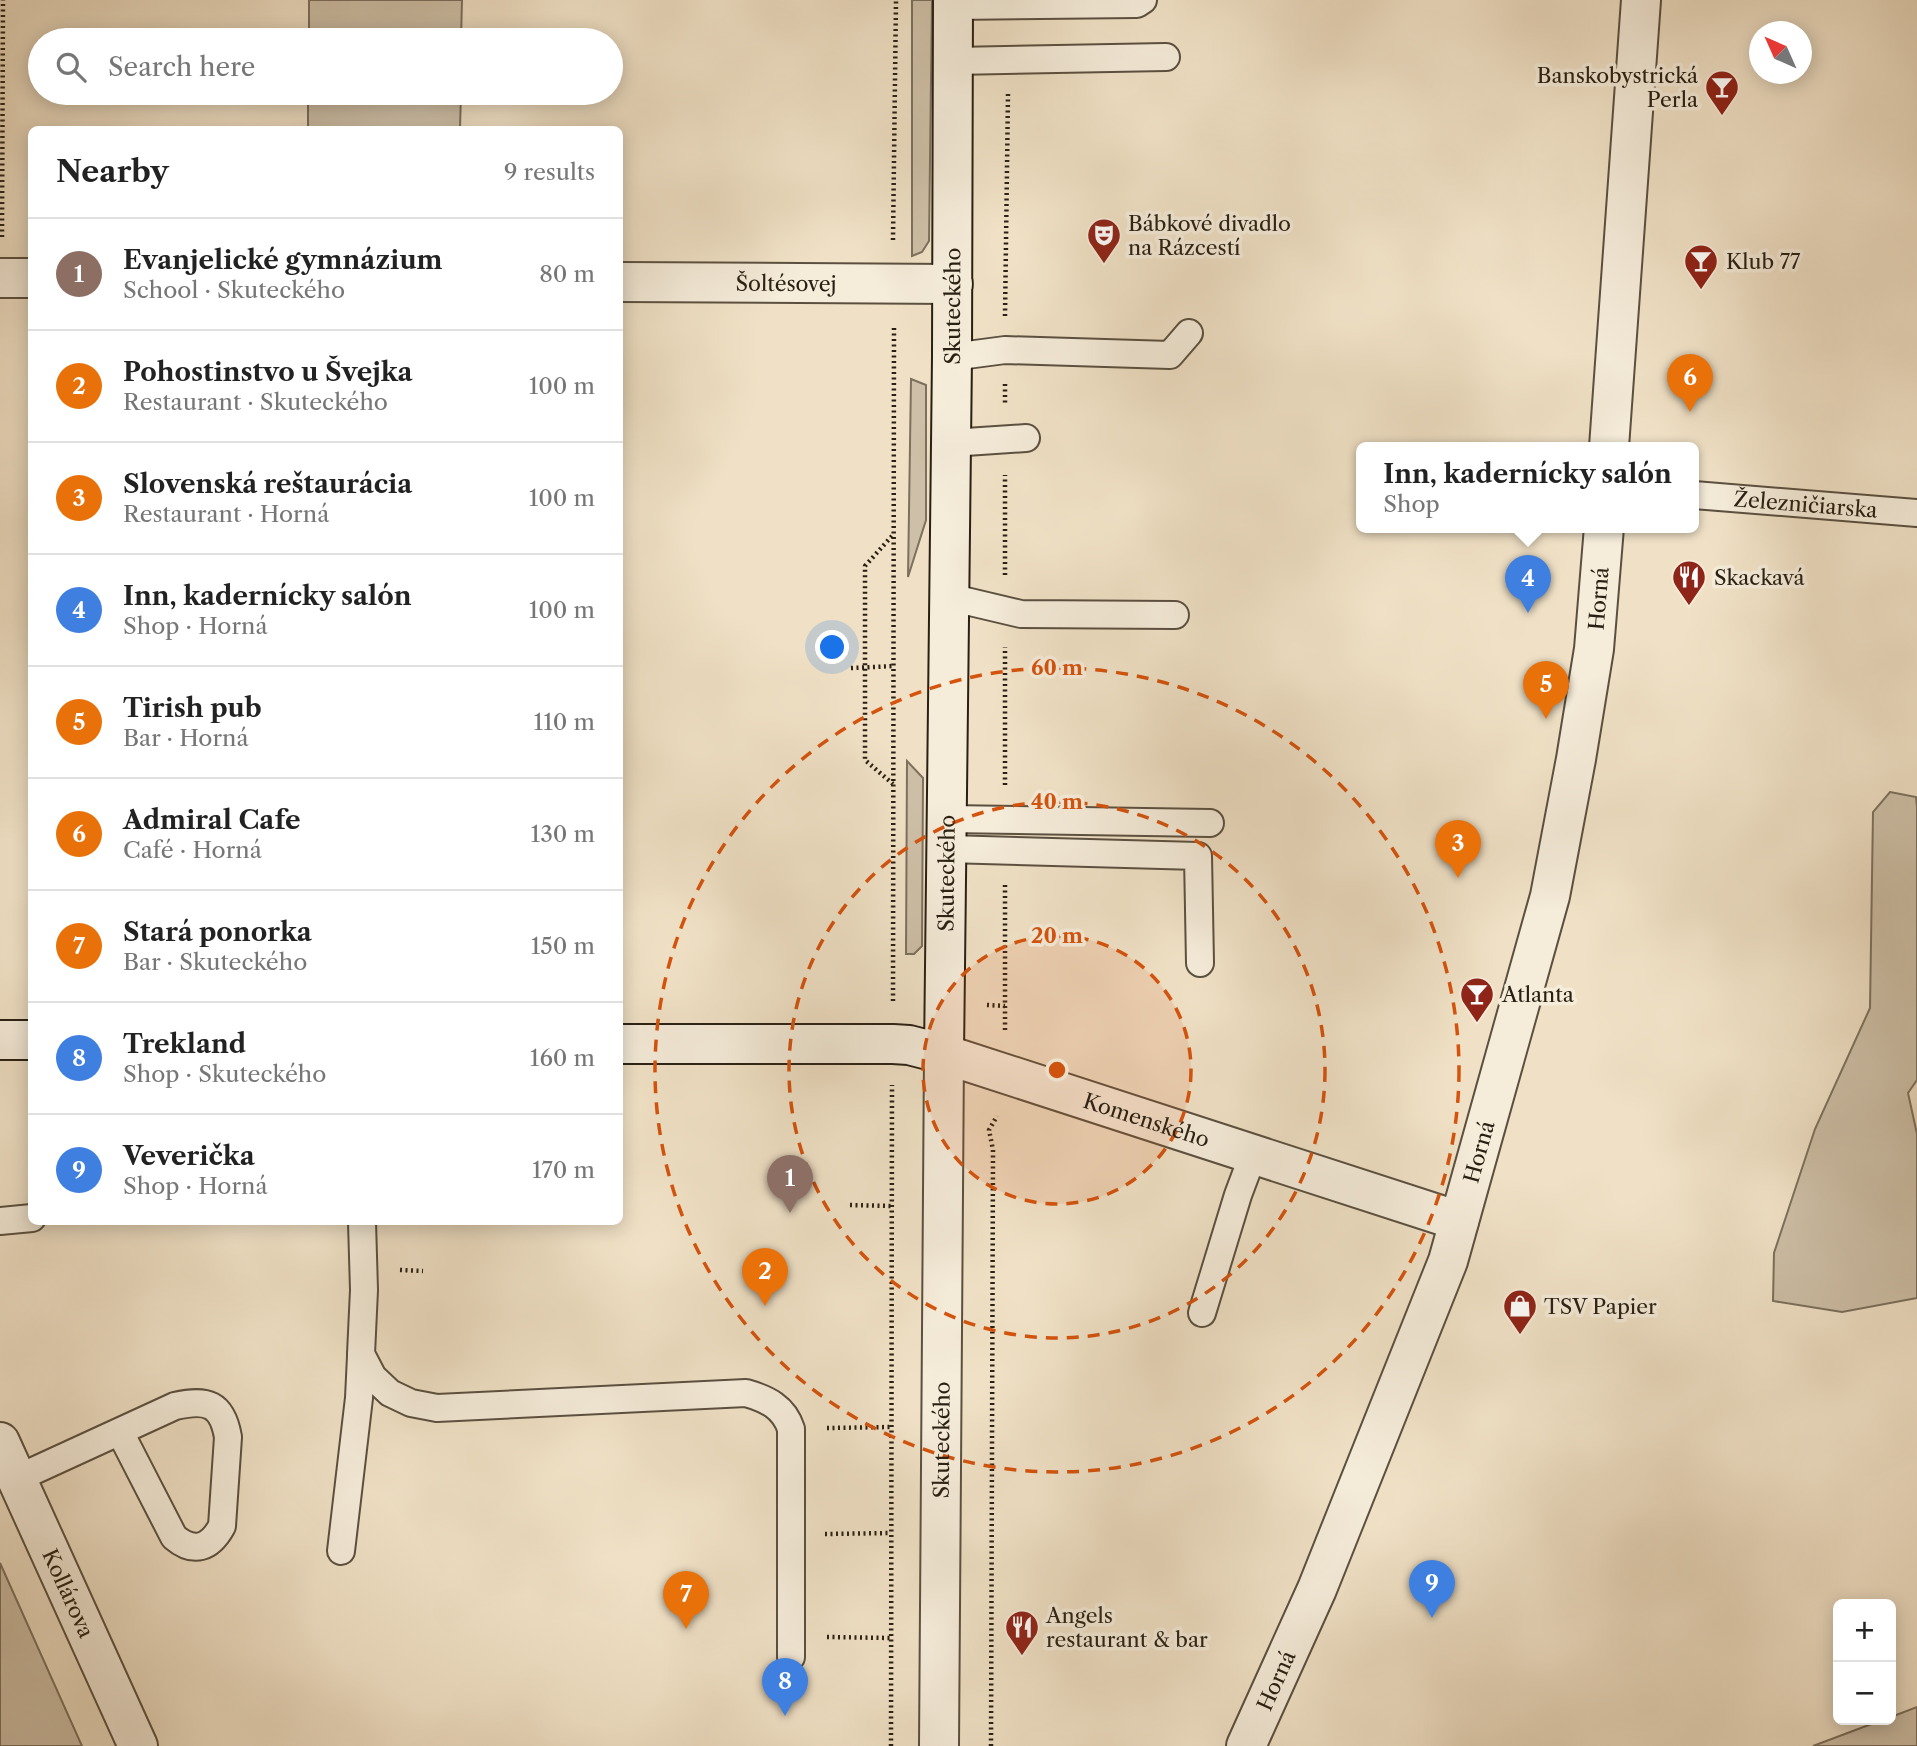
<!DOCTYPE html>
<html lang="en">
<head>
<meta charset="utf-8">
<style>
  body { margin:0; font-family:"Libre Caslon Text",serif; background:#f2f2f2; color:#222 }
  .controls { position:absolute; right:21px; bottom:21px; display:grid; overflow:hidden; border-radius:10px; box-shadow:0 4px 18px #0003 }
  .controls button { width:63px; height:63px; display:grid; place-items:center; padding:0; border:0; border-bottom:2px solid #e0e0e0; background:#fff; color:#222; font:35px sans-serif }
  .compass { position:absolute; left:1749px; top:21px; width:63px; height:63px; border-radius:50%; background:#fff; box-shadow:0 4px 18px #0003; rotate:315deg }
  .you { position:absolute; left:833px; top:648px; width:24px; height:24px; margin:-18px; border:5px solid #fff; border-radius:50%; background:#1a73e8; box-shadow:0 0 0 10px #1a73e833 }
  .badge { display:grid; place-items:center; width:46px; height:46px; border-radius:50%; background:#0b8043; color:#fff; font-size:23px; font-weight:700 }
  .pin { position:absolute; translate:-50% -58px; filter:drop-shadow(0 2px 4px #0008) }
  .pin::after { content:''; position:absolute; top:37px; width:24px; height:21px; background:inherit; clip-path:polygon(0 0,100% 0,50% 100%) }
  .popup { position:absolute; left:1356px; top:442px; width:343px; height:91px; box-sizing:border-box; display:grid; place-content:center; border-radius:10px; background:#fff; filter:drop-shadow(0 2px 5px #0005); font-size:23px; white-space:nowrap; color:#767676 }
  .popup b { font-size:26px; color:#222 }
  .popup::after { content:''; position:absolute; left:50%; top:100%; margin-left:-14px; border:14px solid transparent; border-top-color:#fff }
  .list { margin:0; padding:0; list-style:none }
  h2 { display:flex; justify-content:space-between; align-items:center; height:91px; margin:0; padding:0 28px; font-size:30px }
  h2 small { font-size:23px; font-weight:400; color:#767676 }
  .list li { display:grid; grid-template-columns:46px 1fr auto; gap:21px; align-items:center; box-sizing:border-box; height:112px; padding:0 28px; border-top:2px solid #e0e0e0 }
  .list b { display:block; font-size:26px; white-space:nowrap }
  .list p { margin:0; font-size:23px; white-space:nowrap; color:#767676 }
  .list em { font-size:23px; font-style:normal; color:#767676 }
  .icon { flex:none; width:38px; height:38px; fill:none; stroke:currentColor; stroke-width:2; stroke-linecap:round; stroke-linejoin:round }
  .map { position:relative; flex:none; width:1917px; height:1746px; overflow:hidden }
  .search { position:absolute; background:#fff; box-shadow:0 4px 18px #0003; left:28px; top:28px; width:595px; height:77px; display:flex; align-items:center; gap:18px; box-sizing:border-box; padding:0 24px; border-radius:38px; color:#767676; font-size:26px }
  .panel { position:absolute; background:#fff; box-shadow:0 4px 18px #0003; left:28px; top:126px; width:595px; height:1099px; border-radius:10px }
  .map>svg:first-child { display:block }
  .green { fill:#cec0a8; stroke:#7c705e; stroke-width:2 }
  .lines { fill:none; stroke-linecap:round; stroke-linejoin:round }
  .lane-casing { stroke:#5b5040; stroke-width:30 }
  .street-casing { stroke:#5b5040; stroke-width:42 }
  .secondary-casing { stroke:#292013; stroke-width:42 }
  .path { stroke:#292013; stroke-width:4.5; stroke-dasharray:2 3.5; stroke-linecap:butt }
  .lane { stroke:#f5ecda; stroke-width:26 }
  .street { stroke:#f5ecda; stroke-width:38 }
  .secondary { stroke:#f5ecda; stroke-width:38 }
  .ring { fill:none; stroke:#d5530d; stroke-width:3.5; stroke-dasharray:12 9 }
  .labels { text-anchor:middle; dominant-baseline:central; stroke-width:7; stroke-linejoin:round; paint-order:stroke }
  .poi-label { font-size:21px; fill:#292013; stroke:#f5ecda; text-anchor:start }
  .street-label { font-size:21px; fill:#292013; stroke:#f5ecda }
  .centre { fill:#d5530d; stroke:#f5ecda; stroke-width:3.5 }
  .ring-label { font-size:21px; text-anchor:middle; font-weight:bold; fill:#d5530d; stroke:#f5ecda; stroke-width:7; stroke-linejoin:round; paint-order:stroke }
</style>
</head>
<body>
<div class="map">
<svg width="1917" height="1746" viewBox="0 0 1917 1746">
  <rect width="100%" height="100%" fill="#f0e1c6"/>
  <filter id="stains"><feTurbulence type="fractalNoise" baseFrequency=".00286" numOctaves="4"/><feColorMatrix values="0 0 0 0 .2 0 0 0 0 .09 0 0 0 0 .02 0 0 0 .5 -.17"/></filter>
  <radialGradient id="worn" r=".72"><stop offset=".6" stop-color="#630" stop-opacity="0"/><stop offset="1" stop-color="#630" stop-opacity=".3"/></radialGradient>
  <g class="green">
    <polygon points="309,0 462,0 461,40 309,40"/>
    <polygon points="912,0 932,0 929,241 922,252 912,256"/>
    <polygon points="308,93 461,93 460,129 308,129"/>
    <polygon points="911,379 926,385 926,520 908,577"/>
    <polygon points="907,761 923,778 922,946 914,954 906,954"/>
    <polygon points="1890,792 1916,797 1917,807 1917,1080 1908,1093 1917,1134 1917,1298 1842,1312 1773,1301 1774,1253 1815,1129 1870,1008 1873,812"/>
    <polygon points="0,1563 82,1746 0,1746"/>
    <polygon points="1917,1707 1917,1746 1813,1746 1882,1720 1891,1720 1891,1717"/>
  </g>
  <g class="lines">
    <g class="lane-casing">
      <g id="lane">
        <polyline points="953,6 1137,4 1143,0"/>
        <polyline points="954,61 1166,57"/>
        <polyline points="952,357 1005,350 1170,355 1189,333"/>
        <polyline points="951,443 1026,438"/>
        <path id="s1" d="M1694,495L1917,513"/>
        <polyline points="949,597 1021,614 1175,615"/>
        <polyline points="947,819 1210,823"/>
        <polyline points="947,849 1198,856 1200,963"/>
        <polyline points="0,1221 32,1218"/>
        <path d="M362,1222L364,1290L361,1354L373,1377L390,1393L411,1403L437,1408L746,1393C767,1399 784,1407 791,1429V1657"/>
        <polyline points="1202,1313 1238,1195 1253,1155"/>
        <path d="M16,1479L175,1406C207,1399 222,1403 228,1437L222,1526C210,1548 194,1554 174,1537L120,1432"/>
        <polyline points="341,1551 359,1398 361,1356"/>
      </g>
    </g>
    <g class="street-casing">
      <g id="street">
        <polyline points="0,278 32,278"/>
        <path id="s2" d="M620,282L953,284"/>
        <polyline points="1609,447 1641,0"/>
        <path id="s3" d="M0,1442L138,1746"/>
        <path id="s4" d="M939,1746L944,1054L1459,1221"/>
        <path id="s5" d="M1246,1746L1317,1589L1448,1261L1550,896L1576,759L1594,649L1604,527"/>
      </g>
    </g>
    <g class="secondary-casing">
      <g id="secondary">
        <polyline points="0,1040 32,1040"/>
        <path id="s6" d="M620,1044H893L909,1045L944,1054L952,357L953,0"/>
      </g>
    </g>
    <g class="path">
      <polyline points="2,237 3,0"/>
      <polyline points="893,240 896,0"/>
      <polyline points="1005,316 1008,94"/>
      <polyline points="1005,384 1005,404"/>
      <polyline points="892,536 865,566 865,760 893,784"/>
      <polyline points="1005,575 1005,475"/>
      <polyline points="851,668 894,666"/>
      <polyline points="1005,785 1005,647"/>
      <polyline points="1005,885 1005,1030"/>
      <polyline points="893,1001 894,327"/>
      <polyline points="987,1005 1005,1006"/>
      <polyline points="850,1205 892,1206"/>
      <polyline points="400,1270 423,1271"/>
      <polyline points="827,1428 891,1427"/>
      <polyline points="825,1534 891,1533"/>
      <polyline points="827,1637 891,1638"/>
      <polyline points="891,1746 892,1085"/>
      <polyline points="991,1746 993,1150 989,1130 997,1116"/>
    </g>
    <use href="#lane" class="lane"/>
    <use href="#street" class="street"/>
    <use href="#secondary" class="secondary"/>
  </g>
  <circle cx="1057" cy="1070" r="134" fill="#d5530d" fill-opacity=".12"/>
  <g class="ring">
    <circle cx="1057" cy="1070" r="134"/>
    <circle cx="1057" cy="1070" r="268"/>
    <circle cx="1057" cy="1070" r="402"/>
  </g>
  <defs>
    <g id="bar-pin" transform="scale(1.75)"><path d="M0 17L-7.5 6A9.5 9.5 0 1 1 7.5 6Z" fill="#8f2418" stroke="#f5ecda"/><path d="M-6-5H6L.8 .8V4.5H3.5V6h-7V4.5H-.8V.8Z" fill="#fff"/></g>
    <g id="theatre-pin" transform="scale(1.75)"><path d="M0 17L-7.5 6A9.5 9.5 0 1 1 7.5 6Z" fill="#8f2418" stroke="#f5ecda"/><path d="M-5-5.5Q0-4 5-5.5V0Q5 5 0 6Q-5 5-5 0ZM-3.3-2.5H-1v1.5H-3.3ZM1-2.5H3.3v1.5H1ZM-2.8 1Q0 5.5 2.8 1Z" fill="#fff"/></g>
    <g id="restaurant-pin" transform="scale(1.75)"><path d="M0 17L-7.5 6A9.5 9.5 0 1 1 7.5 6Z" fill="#8f2418" stroke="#f5ecda"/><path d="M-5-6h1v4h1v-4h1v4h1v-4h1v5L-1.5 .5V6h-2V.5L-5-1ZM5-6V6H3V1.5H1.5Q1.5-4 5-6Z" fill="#fff"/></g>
    <g id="shop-pin" transform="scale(1.75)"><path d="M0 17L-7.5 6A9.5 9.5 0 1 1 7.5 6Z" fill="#8f2418" stroke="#f5ecda"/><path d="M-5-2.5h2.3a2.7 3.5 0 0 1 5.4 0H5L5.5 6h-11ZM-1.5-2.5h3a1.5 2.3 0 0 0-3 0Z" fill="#fff"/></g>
  </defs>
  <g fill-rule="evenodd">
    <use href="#bar-pin" x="1722" y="87"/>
    <use href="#theatre-pin" x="1104" y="235"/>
    <use href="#bar-pin" x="1701" y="261"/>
    <use href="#restaurant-pin" x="1689" y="577"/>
    <use href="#bar-pin" x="1477" y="994"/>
    <use href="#shop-pin" x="1520" y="1306"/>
    <use href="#restaurant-pin" x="1022" y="1627"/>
  </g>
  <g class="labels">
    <g class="poi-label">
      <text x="1698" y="75" text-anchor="end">Banskobystrická<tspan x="1698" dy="24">Perla</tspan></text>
      <text x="1128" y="223">Bábkové divadlo<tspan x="1128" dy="24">na Rázcestí</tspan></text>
      <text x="1726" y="261">Klub 77</text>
      <text x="1714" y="577">Skackavá</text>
      <text x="1502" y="994">Atlanta</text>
      <text x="1544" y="1306">TSV Papier</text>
      <text x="1046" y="1615">Angels<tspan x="1046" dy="24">restaurant &amp; bar</tspan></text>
    </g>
    <g class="street-label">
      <text stroke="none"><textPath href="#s2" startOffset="166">Šoltésovej</textPath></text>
      <text stroke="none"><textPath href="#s6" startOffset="1073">Skuteckého</textPath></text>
      <text stroke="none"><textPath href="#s1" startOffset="112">Železničiarska</textPath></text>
      <text stroke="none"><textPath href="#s5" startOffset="1206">Horná</textPath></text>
      <text stroke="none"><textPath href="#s6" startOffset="506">Skuteckého</textPath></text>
      <text stroke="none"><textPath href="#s4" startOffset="905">Komenského</textPath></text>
      <text stroke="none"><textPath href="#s5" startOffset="639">Horná</textPath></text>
      <text stroke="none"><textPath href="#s4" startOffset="306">Skuteckého</textPath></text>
      <text stroke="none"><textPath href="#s3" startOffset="166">Kollárova</textPath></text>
      <text stroke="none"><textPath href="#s5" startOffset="72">Horná</textPath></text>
    </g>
  </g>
  <circle cx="1057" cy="1070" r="10" class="centre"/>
  <g class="ring-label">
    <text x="1057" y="675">60 m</text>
    <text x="1057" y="809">40 m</text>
    <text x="1057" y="943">20 m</text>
  </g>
  <rect width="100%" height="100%" filter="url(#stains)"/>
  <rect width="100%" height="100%" fill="url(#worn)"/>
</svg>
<div class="controls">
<button>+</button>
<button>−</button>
</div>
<svg class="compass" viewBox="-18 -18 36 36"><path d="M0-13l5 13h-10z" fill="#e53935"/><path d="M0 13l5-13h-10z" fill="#767676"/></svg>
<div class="you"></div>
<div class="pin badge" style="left:790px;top:1213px;background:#8d6e63">1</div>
<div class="pin badge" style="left:765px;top:1306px;background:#e8710a">2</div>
<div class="pin badge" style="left:1458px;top:878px;background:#e8710a">3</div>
<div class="pin badge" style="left:1528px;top:613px;background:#3f7fe0">4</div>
<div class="popup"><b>Inn, kadernícky salón</b>Shop</div>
<div class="pin badge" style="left:1546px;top:719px;background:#e8710a">5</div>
<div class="pin badge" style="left:1690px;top:412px;background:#e8710a">6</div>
<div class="pin badge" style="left:686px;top:1629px;background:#e8710a">7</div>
<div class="pin badge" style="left:785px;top:1716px;background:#3f7fe0">8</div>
<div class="pin badge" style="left:1432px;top:1618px;background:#3f7fe0">9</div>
<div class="search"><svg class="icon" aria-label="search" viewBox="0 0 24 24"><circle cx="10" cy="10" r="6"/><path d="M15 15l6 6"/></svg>Search here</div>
<section class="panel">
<h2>Nearby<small>9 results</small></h2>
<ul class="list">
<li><span class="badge" style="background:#8d6e63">1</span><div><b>Evanjelické gymnázium</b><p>School · Skuteckého</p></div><em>80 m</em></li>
<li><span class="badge" style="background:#e8710a">2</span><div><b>Pohostinstvo u Švejka</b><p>Restaurant · Skuteckého</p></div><em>100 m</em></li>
<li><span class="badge" style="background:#e8710a">3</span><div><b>Slovenská reštaurácia</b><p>Restaurant · Horná</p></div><em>100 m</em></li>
<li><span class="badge" style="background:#3f7fe0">4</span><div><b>Inn, kadernícky salón</b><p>Shop · Horná</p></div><em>100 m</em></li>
<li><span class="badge" style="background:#e8710a">5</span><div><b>Tirish pub</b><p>Bar · Horná</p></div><em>110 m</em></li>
<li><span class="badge" style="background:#e8710a">6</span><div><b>Admiral Cafe</b><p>Café · Horná</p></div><em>130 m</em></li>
<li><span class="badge" style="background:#e8710a">7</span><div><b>Stará ponorka</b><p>Bar · Skuteckého</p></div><em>150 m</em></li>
<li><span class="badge" style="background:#3f7fe0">8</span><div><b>Trekland</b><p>Shop · Skuteckého</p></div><em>160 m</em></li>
<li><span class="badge" style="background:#3f7fe0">9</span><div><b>Veverička</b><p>Shop · Horná</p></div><em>170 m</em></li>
</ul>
</section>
</div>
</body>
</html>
